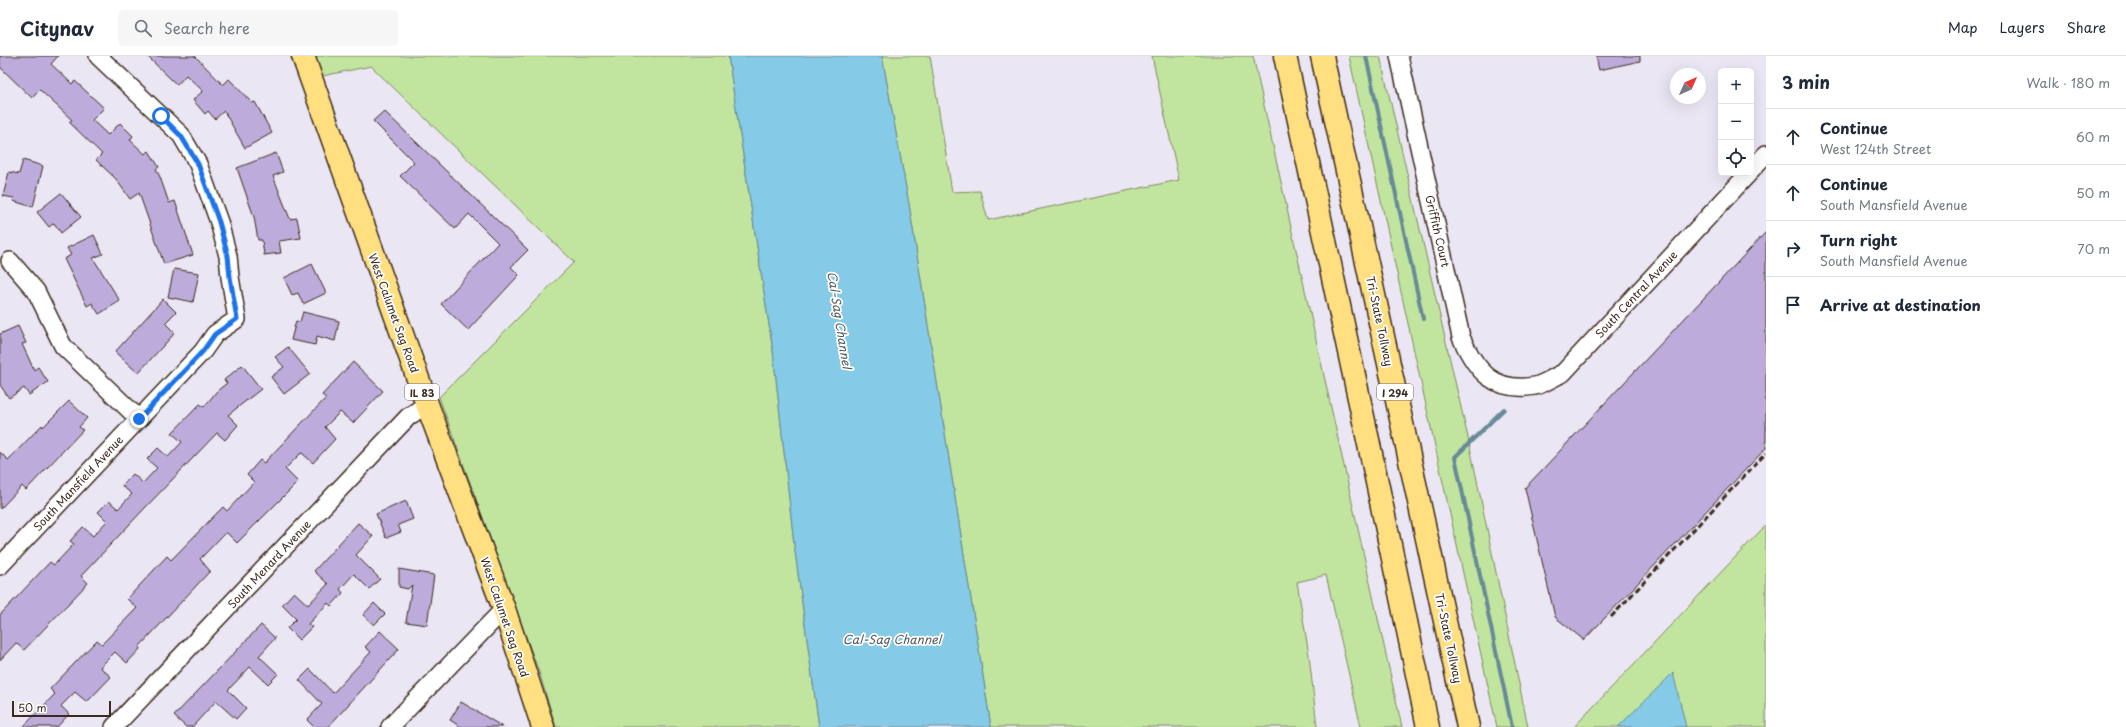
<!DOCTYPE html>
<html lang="en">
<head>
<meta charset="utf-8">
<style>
  body { margin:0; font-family:"Playpen Sans",sans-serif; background:#f6f6f7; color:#1f2937 }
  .controls { position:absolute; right:12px; top:12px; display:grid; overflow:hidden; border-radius:6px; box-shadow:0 4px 16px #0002 }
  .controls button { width:36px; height:36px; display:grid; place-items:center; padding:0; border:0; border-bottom:1px solid #e0e1e3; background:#fff; color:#1f2937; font:20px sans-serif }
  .compass { position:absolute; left:1670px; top:12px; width:36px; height:36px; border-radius:50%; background:#fff; box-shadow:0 4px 16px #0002; rotate:45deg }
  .scale { position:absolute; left:12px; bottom:10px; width:99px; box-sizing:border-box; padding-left:4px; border:2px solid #3b2a1e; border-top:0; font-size:11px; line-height:14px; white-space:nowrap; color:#3b2a1e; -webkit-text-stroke:3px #fff; paint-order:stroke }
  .stop { position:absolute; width:12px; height:12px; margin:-9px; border:3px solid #1a73e8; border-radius:50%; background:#fff }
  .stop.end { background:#1a73e8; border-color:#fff; box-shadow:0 1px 4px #0008 }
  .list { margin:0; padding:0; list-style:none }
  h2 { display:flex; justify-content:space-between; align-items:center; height:52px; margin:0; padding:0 16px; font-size:17px }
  h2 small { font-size:13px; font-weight:400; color:#747a83 }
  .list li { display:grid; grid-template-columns:26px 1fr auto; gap:12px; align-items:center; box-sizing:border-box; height:56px; padding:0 16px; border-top:1px solid #e0e1e3 }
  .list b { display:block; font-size:15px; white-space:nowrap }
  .list p { margin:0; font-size:13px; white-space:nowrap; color:#747a83 }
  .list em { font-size:13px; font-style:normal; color:#747a83 }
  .icon { flex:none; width:22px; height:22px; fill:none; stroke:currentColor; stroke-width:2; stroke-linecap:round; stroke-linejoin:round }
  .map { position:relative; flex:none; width:1766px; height:671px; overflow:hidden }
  header { display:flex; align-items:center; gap:24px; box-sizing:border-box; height:56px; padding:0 20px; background:#fff; border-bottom:1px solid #e0e1e3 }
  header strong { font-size:19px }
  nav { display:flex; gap:22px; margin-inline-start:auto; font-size:14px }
  .search { width:280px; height:36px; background:#f6f6f7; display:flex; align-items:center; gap:10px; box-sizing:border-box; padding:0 14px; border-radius:6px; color:#747a83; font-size:15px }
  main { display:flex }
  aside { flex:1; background:#fff }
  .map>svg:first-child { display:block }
  .green { fill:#c1e59f; stroke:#7e885e }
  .water { fill:#85cae6; stroke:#678a96 }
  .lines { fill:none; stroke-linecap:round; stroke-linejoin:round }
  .stream { stroke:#678a96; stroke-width:4 }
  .building { fill:#bdacdb; stroke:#3b2a1e }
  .minor-casing { stroke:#3b2a1e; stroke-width:20 }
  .major-casing { stroke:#3b2a1e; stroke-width:25 }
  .highway-casing { stroke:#3b2a1e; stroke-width:25 }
  .minor { stroke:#fff; stroke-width:17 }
  .major { stroke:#ffdf80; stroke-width:22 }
  .highway { stroke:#ffdf80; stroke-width:22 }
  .rail { stroke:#3b2a1e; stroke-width:3; stroke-dasharray:6 3; stroke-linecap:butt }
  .route { stroke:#1a73e8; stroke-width:5 }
  .labels { text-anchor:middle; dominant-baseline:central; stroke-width:3.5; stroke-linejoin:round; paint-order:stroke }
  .shield { fill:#fff; stroke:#766a62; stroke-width:1 }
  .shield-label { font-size:10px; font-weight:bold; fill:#3b2a1e }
  .street-label { font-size:11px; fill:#3b2a1e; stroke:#fff }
  .water-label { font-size:12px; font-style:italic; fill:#515a5a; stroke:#fff }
</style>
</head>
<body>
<header>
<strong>Citynav</strong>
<div class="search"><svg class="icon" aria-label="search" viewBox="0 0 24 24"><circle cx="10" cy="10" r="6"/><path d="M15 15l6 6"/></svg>Search here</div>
<nav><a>Map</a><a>Layers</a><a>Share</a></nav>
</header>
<main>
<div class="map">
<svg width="1766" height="671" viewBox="0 0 1766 671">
  <rect width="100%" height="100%" fill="#ebe6f4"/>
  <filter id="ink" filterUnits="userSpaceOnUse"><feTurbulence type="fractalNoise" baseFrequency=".025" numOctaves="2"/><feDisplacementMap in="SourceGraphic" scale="8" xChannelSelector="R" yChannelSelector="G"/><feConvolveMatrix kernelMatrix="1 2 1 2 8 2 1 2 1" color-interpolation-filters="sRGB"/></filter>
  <g filter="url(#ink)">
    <g class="green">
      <polygon points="315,0 728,0 773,295 794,488 819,671 556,671 540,619 439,341 574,206 371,10 322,20"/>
      <polygon points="882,0 930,0 952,136 980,135 988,164 1179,124 1152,0 1253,0 1402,671 1361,671 1326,519 1297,526 1309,599 1317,671 991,671 909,148"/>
      <polygon points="1349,0 1380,0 1469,386 1528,671 1497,671"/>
      <polygon points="1766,469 1766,671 1574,671"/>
    </g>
    <g class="water">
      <polygon points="728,0 882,0 909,148 991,671 819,671 794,488 773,295"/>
      <polygon points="1673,617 1686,671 1618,671"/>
    </g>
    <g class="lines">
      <g class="stream">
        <polyline points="1366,0 1423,263"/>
        <polyline points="1504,353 1455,401 1512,671"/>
      </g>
    </g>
    <g class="building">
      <polygon points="0,0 58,0 51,8 72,28 75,25 104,52 92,64 108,79 120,67 133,80 130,84 145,98 149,95 159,111 156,113 160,121 169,147 175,145 193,199 164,208 139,137 130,143 116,123 96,104 102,98 69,66 72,64 40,34 32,42 0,11"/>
      <polygon points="147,0 195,0 223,29 229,23 252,47 255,46 272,77 245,92 224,55 215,63 208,55 205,58 193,44 203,35 186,19 177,29"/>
      <polygon points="1596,0 1640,0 1640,5 1599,14"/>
      <polygon points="384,55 528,194 511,211 519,219 468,274 441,248 498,187 469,158 455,173 400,120 414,106 373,65"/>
      <polygon points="276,97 283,116 273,120 290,163 297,162 301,182 279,185 281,197 264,199 262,184 258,184 254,161 237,112"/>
      <polygon points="23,104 43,110 33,151 13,145 14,142 3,140 9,116 19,118"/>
      <polygon points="61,137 81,161 61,177 54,167 49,171 37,156"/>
      <polygon points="1766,176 1766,392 1584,584 1555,561 1525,432"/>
      <polygon points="94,179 103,198 93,202 120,245 99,258 92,247 87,250 64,203 71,199 67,192"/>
      <polygon points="312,208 326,237 303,248 298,237 292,239 284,222"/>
      <polygon points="174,213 199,217 193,246 168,241"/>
      <polygon points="163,243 176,256 165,267 175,277 138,317 115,296"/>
      <polygon points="303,256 339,265 335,285 317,280 315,289 291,284 296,265 300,266"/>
      <polygon points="18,270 26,287 22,288 34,314 38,311 48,326 29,339 24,332 9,342 0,329 0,278"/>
      <polygon points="288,291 310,318 284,338 271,321 284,311 275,301"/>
      <polygon points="353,306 383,335 353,367 340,356 325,371 335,383 313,407 302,397 300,398 285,413 298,426 237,487 227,477 225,477 200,503 210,515 139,591 140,593 127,607 115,596 100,611 111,621 87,646 75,636 61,650 69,658 57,671 23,671 55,638 50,633 97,584 102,588 137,552 127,543 167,500 171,504 223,451 227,455 254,426 247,419 260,404 264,407 300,369 326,342 322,339"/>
      <polygon points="242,309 261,333 228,359 238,369 225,384 217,377 144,453 81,520 88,527 24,594 16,587 0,604 0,559 50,506 54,509 74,488 70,485 83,471 93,480 107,465 98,456 109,445 118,453 132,438 122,430 133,418 143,427 157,412 147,403 158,392 168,401 182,386 172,377 200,348 204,351 217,335 227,327 224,324"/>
      <polygon points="69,345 87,362 79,371 83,374 26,434 22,430 0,453 0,396 8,404 42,369 43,371"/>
      <polygon points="406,445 413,463 398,469 401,476 386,482 376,458"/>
      <polygon points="358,467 373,480 356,499 380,523 369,533 354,518 340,533 343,537 331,550 328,547 308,568 312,571 299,584 287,572 296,563 282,549 294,536 308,549 328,528 314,515"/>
      <polygon points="399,513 434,519 427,569 406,566 412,529 408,533 399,531"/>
      <polygon points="374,547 385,558 374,569 363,559"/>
      <polygon points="261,569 275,582 259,600 278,618 268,628 250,611 228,634 246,652 236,663 216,645 192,671 186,671 174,660"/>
      <polygon points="380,575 399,593 328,671 314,671 307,664 322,648 299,624 310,613 333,637 371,596 365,591"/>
      <polygon points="461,646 503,671 461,671 450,664"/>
    </g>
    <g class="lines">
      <g class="minor-casing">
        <g id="minor">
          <path d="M1399,0L1461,281C1476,315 1494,337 1535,330C1544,328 1554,321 1563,317L1749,117"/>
          <polyline points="1751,114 1766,98"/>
          <polyline points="10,205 36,235 63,290 139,363"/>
          <polyline points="0,510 203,295 215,278 237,263 230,221 228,200 219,166 198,108 181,79 98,0"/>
          <polyline points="114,671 408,361 427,348"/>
          <polyline points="390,671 504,553"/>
        </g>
      </g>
      <g class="major-casing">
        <polyline id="major" points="303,0 427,348 504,553 543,671"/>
      </g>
      <g class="highway-casing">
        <g id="highway">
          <polyline points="1285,0 1373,407 1428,671"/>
          <polyline points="1322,0 1468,671"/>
        </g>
      </g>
      <use href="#minor" class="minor"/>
      <use href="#major" class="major"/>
      <use href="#highway" class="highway"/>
      <polyline class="rail" points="1611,561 1766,397"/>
    </g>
  </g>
  <g class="lines" filter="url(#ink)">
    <polyline class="route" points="139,363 203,295 215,278 237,263 230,221 228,200 219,166 198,108 181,80 161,60"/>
  </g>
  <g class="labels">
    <g class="shield">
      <rect x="405" y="328" width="34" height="16" rx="3"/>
      <rect x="1377" y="328" width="36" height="16" rx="3"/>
    </g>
    <g class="shield-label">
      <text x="422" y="336">IL 83</text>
      <text x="1395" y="336">I 294</text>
    </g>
    <g class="street-label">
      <text transform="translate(1438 175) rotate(77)">Griffith Court</text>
      <text transform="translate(1636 238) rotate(-47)">South Central Avenue</text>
      <text transform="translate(394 257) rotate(70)">West Calumet Sag Road</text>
      <text transform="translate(1380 265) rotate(78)">Tri-State Tollway</text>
      <text transform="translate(78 427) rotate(-47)">South Mansfield Avenue</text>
      <text transform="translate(269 508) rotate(-47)">South Menard Avenue</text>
      <text transform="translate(505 561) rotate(71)">West Calumet Sag Road</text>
      <text transform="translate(1449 582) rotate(78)">Tri-State Tollway</text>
    </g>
    <g class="water-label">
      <text transform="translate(840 264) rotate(81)">Cal-Sag Channel</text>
      <text x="892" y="583">Cal-Sag Channel</text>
    </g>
  </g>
</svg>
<div class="controls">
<button>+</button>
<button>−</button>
<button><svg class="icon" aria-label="locate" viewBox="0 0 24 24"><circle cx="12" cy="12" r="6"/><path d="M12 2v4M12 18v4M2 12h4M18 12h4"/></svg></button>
</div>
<svg class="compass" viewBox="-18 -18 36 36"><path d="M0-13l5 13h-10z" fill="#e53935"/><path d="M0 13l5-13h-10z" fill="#747a83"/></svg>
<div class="scale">50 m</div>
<div class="stop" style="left:161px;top:60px"></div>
<div class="stop end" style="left:139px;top:363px"></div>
</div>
<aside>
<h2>3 min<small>Walk · 180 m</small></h2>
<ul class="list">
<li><svg class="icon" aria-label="ahead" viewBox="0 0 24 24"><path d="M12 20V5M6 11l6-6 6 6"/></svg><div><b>Continue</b><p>West 124th Street</p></div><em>60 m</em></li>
<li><svg class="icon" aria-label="ahead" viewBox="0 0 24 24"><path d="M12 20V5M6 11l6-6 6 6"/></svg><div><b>Continue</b><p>South Mansfield Avenue</p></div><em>50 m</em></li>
<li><svg class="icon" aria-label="right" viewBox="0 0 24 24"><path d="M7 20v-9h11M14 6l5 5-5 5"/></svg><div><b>Turn right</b><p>South Mansfield Avenue</p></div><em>70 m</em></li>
<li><svg class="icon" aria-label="arrive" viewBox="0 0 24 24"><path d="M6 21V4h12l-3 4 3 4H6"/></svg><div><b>Arrive at destination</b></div></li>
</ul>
</aside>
</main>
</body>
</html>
